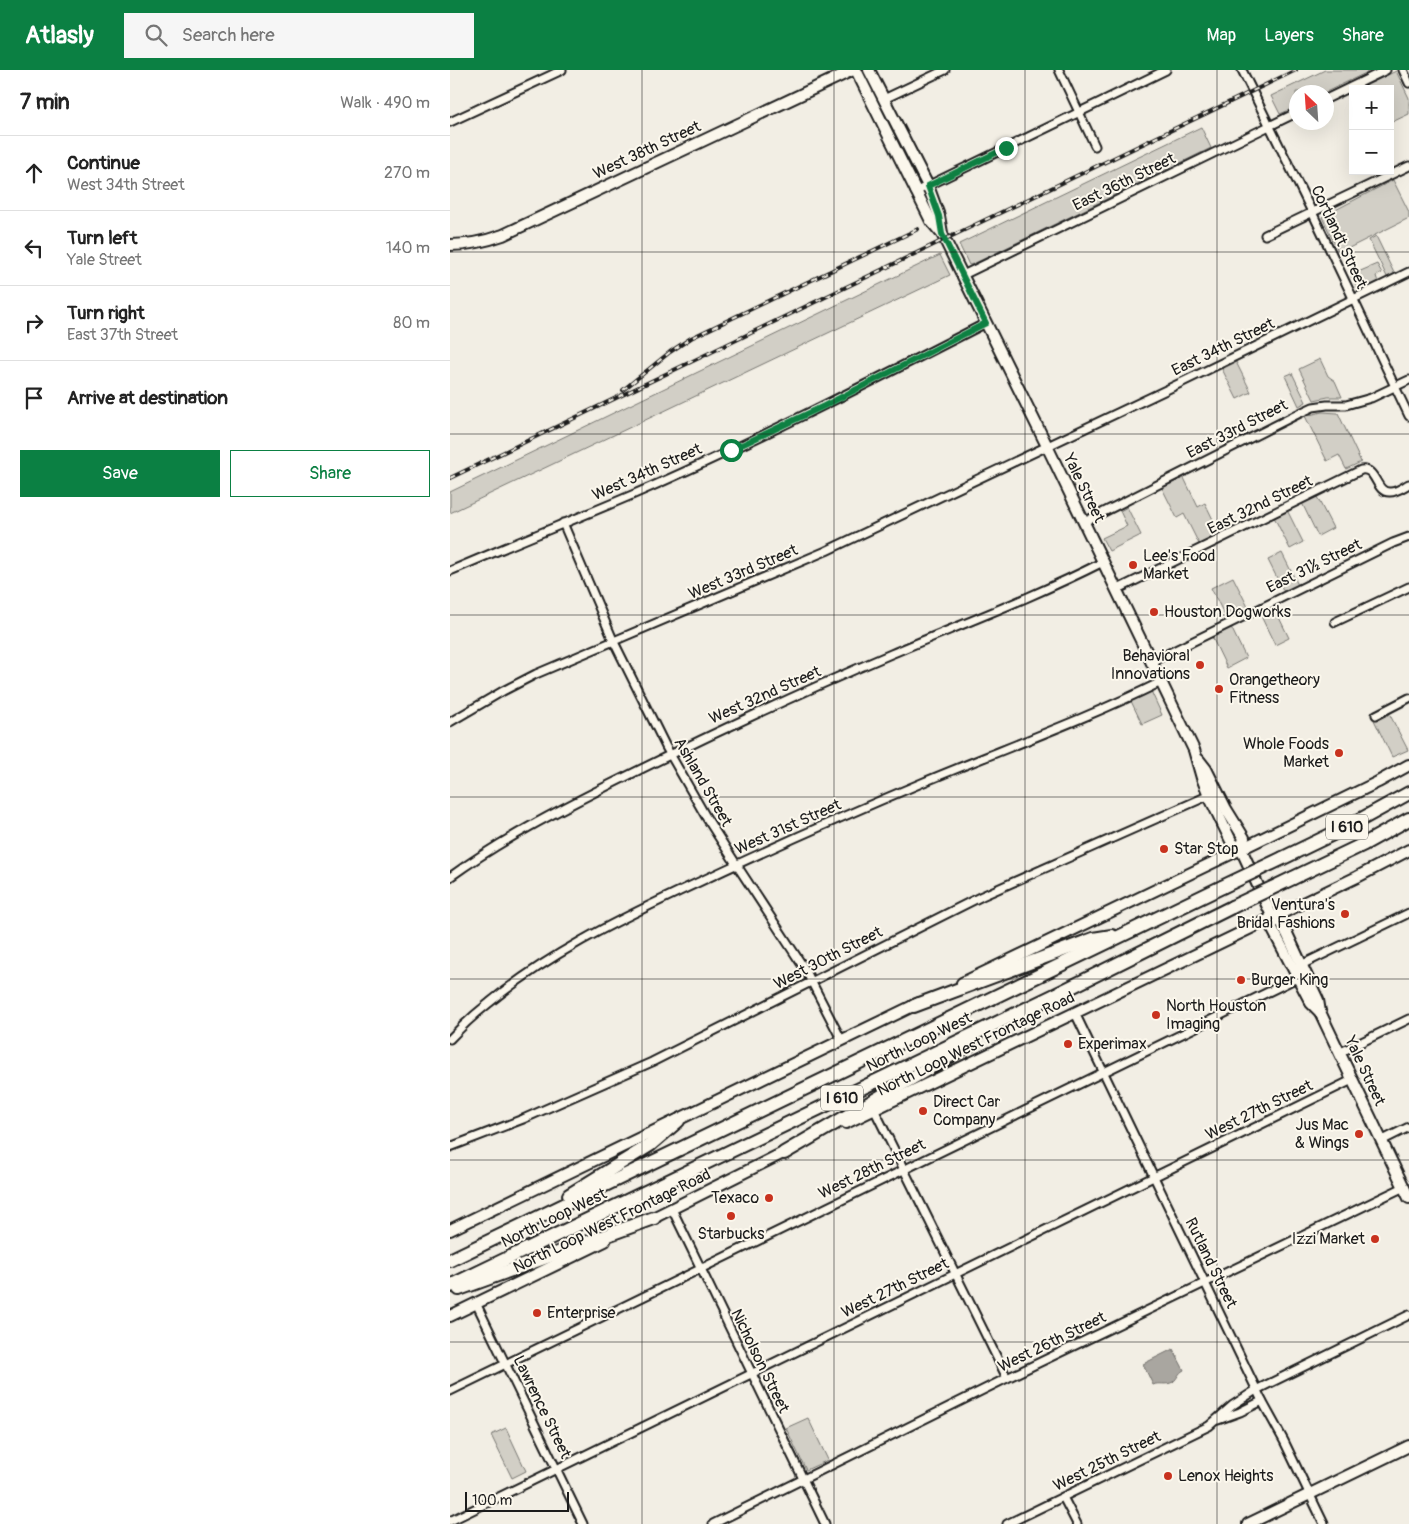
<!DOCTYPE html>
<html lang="en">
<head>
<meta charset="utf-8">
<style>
  body { margin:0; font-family:Pangolin,sans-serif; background:#f6f6f6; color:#222 }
  .controls { position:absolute; right:15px; top:15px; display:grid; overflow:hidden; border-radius:0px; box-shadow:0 5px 20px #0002 }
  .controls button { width:45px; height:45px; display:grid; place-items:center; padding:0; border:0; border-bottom:1px solid #e0e0e0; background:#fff; color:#222; font:25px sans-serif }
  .compass { position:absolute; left:839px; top:15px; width:45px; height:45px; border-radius:50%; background:#fff; box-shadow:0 5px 20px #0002; rotate:335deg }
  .scale { position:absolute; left:15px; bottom:12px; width:104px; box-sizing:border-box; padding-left:5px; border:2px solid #1c1c1c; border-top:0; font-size:14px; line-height:18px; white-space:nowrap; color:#1c1c1c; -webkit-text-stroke:4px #fbf7ec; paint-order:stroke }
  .stop { position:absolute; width:15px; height:15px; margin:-11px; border:4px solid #0b8043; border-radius:50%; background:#fff }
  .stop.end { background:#0b8043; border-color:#fff; box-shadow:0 1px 5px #0008 }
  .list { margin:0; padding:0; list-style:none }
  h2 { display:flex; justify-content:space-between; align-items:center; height:65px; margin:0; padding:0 20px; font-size:21px }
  h2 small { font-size:16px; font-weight:400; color:#767676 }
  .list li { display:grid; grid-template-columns:32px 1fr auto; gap:15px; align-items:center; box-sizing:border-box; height:75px; padding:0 20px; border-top:1px solid #e0e0e0 }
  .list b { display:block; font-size:19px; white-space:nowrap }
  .list p { margin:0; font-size:16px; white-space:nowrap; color:#767676 }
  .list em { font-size:16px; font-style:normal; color:#767676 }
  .actions { display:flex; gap:10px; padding:15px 20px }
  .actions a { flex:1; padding:11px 0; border:1px solid #0b8043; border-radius:0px; text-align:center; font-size:18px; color:#0b8043 }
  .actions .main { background:#0b8043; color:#fff }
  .icon { flex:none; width:28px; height:28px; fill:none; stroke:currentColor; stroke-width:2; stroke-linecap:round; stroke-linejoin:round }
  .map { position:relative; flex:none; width:959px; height:1454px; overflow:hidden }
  header { display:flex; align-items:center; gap:30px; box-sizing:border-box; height:70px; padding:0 25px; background:#0b8043; color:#fff }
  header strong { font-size:24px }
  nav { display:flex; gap:28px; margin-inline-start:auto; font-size:18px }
  .search { width:350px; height:45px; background:#f6f6f6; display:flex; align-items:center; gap:12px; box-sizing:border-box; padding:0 18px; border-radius:0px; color:#767676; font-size:19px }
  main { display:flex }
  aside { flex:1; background:#fff }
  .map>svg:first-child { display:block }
  .green { fill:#d2cfc6; stroke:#777671 }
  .water { fill:#a9a6a0; stroke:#716f6b }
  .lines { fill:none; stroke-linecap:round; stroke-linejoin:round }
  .street-casing { stroke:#1c1c1c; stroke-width:11 }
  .secondary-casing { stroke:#1c1c1c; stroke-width:14 }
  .highway-casing { stroke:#1c1c1c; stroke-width:16 }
  .street { stroke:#fbf7ec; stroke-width:7 }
  .secondary { stroke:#fbf7ec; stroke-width:10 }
  .highway { stroke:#fbf7ec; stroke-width:12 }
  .rail-casing { stroke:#1c1c1c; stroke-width:4 }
  .rail { stroke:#fbf7ec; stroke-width:2; stroke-dasharray:5.5; stroke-linecap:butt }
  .highway-bridge-casing { stroke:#1c1c1c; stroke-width:16; stroke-linecap:butt }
  .highway-bridge { stroke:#fbf7ec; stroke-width:12 }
  .route { stroke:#0b8043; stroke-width:6 }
  .grid { fill:none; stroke:#1c1c1c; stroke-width:1; stroke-opacity:0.55 }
  .poi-dot { fill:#c8321e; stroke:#fbf7ec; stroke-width:2 }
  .labels { text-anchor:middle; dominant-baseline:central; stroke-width:4; stroke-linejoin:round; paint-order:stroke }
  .shield { fill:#fbf7ec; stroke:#5f5e5a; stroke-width:1 }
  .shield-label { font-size:15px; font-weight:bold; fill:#1c1c1c }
  .street-label { font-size:16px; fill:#1c1c1c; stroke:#fbf7ec }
  .poi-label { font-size:16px; fill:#1c1c1c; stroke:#fbf7ec; text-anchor:start }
</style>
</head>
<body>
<header>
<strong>Atlasly</strong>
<div class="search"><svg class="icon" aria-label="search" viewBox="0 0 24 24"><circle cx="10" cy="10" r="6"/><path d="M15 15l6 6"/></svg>Search here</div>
<nav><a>Map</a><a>Layers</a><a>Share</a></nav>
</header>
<main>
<aside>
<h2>7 min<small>Walk · 490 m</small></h2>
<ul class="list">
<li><svg class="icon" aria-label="ahead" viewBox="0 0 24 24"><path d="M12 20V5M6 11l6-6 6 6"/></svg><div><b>Continue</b><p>West 34th Street</p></div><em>270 m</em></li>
<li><svg class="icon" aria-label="left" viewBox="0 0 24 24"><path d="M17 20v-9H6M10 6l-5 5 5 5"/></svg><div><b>Turn left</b><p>Yale Street</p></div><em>140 m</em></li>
<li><svg class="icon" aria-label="right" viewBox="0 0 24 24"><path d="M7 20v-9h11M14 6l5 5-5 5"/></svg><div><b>Turn right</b><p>East 37th Street</p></div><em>80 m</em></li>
<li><svg class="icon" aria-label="arrive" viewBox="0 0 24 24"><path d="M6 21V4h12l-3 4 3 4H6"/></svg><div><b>Arrive at destination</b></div></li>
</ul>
<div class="actions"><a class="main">Save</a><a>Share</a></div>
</aside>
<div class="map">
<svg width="959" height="1454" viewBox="0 0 959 1454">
  <rect width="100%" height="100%" fill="#f2eee4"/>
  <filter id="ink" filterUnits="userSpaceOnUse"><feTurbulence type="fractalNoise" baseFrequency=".02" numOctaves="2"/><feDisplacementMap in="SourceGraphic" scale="10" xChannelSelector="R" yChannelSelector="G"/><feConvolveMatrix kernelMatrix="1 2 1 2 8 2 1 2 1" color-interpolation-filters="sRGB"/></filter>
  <g filter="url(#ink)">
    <g class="green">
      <polygon points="875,0 922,0 876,22 846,22 846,37 830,44 821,26"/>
      <polygon points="946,1 959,28 959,44 940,53 940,19 909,19"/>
      <polygon points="751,57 761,78 523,194 519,195 509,174"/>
      <polygon points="943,110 959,142 959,148 889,183 872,147"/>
      <polygon points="926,166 945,205 938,209 919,170"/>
      <polygon points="490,185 500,205 0,443 0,422"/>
      <polygon points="927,194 932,203 926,206 928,212 911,220 910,217 907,218 901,205"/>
      <polygon points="870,289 878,306 885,311 892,327 878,327 864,330 849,299"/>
      <polygon points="786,292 801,322 787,329 772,299"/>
      <polygon points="842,303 856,332 849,336 835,306"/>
      <polygon points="872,342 888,343 911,392 896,399 889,385 877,391 855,346"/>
      <polygon points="734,408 748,437 755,433 771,466 750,476 734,444 727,448 712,418"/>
      <polygon points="866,425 883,458 868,466 852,433"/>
      <polygon points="677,437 691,465 659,481 652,468 677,456 670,441"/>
      <polygon points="837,440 853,472 840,479 824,447"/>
      <polygon points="832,483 848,515 834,522 818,490"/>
      <polygon points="783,507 799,539 777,550 761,518"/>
      <polygon points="823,535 839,568 825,575 809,542"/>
      <polygon points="781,557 796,588 777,598 762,567"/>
      <polygon points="701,621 712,645 692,654 680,629"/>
      <polygon points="939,643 958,680 942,687 924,650"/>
      <polygon points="358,1348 378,1390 356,1400 336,1358"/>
      <polygon points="56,1358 76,1401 62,1408 41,1365"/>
    </g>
    <path class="water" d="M723,1279L734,1300C728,1303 728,1308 723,1312C716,1316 709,1312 703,1315L693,1294Z"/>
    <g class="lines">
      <g class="street-casing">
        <g id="street">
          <polyline points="609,0 645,76"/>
          <polyline points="792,0 862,142 959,346"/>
          <polyline points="953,0 959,13"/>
          <polyline points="434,29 495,0"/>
          <polyline points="876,29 936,0"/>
          <polyline points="0,52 112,0"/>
          <polyline points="465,122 716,0"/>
          <polyline points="815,165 959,96"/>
          <polyline points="513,205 846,43"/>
          <polyline points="634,452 850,343 863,337 877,335 896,335 921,328 959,310"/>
          <polyline points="113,453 163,570 216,677 256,747 286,794 356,901 392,971"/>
          <path d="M0,501C60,475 121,451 182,425C302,373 419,313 536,253"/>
          <path d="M666,520L911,400C927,397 925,423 940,422C947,422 953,417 959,414"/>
          <polyline points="885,552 959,517"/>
          <polyline points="701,592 943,473 959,467"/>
          <polyline points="926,645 959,628"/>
          <polyline points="0,652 53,621 86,604 376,481 716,320 959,202"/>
          <path d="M0,807C51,770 107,741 163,713C255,667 347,624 441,584C512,554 584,527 653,492"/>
          <polyline points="849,896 959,843"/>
          <polyline points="625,943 812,1331 834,1371 874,1454"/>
          <path d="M0,969C12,956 25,944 39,933C97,885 164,852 232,820C312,782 393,746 474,712C553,679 634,650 711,612"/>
          <polyline points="889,983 959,949"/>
          <polyline points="424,1039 557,1308"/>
          <polyline points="931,1071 959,1057"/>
          <polyline points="0,1077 73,1049 202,992 532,826 762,724"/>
          <polyline points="222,1139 375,1454"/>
          <polyline points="26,1233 133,1454"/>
          <polyline points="0,1321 851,906"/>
          <polyline points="768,1350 790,1342 812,1331"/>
          <polyline points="613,1427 627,1454"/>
          <polyline points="0,1451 902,1010"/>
          <polyline points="263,1454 557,1308 954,1117"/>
          <polyline points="557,1454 759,1356 783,1335 806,1320 959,1245"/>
        </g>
      </g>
      <g class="secondary-casing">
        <g id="secondary">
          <polyline points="406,0 481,151 492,164 597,376 744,680 752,708 760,728 782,773 791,779 823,848 822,858 861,933 870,942 959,1128"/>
          <polyline points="419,0 478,116 489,146 492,163"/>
          <path d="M0,175C19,175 36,171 53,165L403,0"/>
          <polyline points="749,690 756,699 776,739 794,768 791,779"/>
          <polyline points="823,848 832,853 868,930 870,942"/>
          <polyline points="512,913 791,779 928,712 959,695"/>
          <polyline points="396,1053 907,807 959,780"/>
          <polyline points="197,1151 341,1079"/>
          <polyline points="0,1160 469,933"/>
          <polyline points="0,1246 155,1171"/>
          <polyline points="798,1454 959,1376"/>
        </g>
      </g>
      <g class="highway-casing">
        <g id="highway">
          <polyline points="833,788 897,757 959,723"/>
          <polyline points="843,808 914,774 959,749"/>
          <polyline points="464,936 643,869 662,866"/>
          <polyline points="334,1083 524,972"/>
          <polyline points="119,1125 200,1075 228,1051"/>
          <polyline points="0,1190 772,817"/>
          <polyline points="0,1216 603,926 782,837"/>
          <polyline points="9,1219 204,1148"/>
        </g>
      </g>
      <use href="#street" class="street"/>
      <use href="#secondary" class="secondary"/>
      <use href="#highway" class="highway"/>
      <g class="rail-casing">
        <g id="rail">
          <polyline points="173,320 220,282 241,268 468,159"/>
          <polyline points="0,408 846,0"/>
        </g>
      </g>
      <use href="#rail" class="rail"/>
      <g class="highway-bridge-casing">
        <g id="highway-bridge">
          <polyline points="772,817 833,788"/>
          <polyline points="782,837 843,808"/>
        </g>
      </g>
      <use href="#highway-bridge" class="highway-bridge"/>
    </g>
  </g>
  <g class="lines" filter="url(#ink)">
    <polyline class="route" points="281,380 374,336 536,253 492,164 489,146 478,116 556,78"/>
  </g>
  <path class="grid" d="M192,0V1454M384,0V1454M575,0V1454M767,0V1454M0,182H959M0,364H959M0,545H959M0,727H959M0,909H959M0,1090H959M0,1272H959"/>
  <g class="poi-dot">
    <circle cx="683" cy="495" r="5"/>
    <circle cx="704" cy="542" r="5"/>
    <circle cx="750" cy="595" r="5"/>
    <circle cx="769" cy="619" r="5"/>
    <circle cx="889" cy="683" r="5"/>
    <circle cx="714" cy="779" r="5"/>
    <circle cx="895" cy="844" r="5"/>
    <circle cx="791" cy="910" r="5"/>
    <circle cx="706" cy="945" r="5"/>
    <circle cx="618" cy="974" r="5"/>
    <circle cx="473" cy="1041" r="5"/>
    <circle cx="909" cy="1064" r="5"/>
    <circle cx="319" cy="1128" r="5"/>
    <circle cx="281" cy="1146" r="5"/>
    <circle cx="925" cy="1169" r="5"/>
    <circle cx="87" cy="1243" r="5"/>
    <circle cx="718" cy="1406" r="5"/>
  </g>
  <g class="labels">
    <g class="shield">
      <rect x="876" y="744.5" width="42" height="25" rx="4"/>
      <rect x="371" y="1015.5" width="42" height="25" rx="4"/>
    </g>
    <g class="shield-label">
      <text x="897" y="757">I 610</text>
      <text x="392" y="1028">I 610</text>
    </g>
    <g class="street-label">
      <text transform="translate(197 80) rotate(-25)">West 38th Street</text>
      <text transform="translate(674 112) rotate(-26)">East 36th Street</text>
      <text transform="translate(889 167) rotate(65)">Cortlandt Street</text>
      <text transform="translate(773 277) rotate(-26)">East 34th Street</text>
      <text transform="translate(787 359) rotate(-27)">East 33rd Street</text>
      <text transform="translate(197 402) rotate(-24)">West 34th Street</text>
      <text transform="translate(634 418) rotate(64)">Yale Street</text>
      <text transform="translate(810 435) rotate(-26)">East 32nd Street</text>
      <text transform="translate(864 496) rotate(-26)">East 31½ Street</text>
      <text transform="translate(293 502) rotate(-23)">West 33rd Street</text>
      <text transform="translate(315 625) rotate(-24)">West 32nd Street</text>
      <text transform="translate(253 712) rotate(60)">Ashland Street</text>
      <text transform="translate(338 757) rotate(-24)">West 31st Street</text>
      <text transform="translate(378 888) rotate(-27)">West 30th Street</text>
      <text transform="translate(469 972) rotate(-26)">North Loop West</text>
      <text transform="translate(526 974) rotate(-26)">North Loop West Frontage Road</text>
      <text transform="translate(915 1001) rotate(65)">Yale Street</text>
      <text transform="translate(809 1040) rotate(-26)">West 27th Street</text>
      <text transform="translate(422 1099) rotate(-26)">West 28th Street</text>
      <text transform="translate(104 1148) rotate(-26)">North Loop West</text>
      <text transform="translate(162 1151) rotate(-26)">North Loop West Frontage Road</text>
      <text transform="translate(761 1193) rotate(64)">Rutland Street</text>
      <text transform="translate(445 1218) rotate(-26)">West 27th Street</text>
      <text transform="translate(602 1272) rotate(-26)">West 26th Street</text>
      <text transform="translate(310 1291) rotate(64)">Nicholson Street</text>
      <text transform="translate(92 1337) rotate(64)">Lawrence Street</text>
      <text transform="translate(657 1391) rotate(-26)">West 25th Street</text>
    </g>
    <g class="poi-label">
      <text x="693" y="486">Lee's Food<tspan x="693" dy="18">Market</tspan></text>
      <text x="714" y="542">Houston Dogworks</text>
      <text x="740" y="586" text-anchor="end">Behavioral<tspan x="740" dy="18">Innovations</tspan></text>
      <text x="779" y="610">Orangetheory<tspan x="779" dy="18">Fitness</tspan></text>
      <text x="879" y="674" text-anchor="end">Whole Foods<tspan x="879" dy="18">Market</tspan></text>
      <text x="724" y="779">Star Stop</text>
      <text x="885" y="835" text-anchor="end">Ventura's<tspan x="885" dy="18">Bridal Fashions</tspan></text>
      <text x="801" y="910">Burger King</text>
      <text x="716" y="936">North Houston<tspan x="716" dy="18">Imaging</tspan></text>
      <text x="628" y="974">Experimax</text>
      <text x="483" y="1032">Direct Car<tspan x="483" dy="18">Company</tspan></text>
      <text x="899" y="1055" text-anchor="end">Jus Mac<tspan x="899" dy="18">&amp; Wings</tspan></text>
      <text x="309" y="1128" text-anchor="end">Texaco</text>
      <text x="281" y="1164" text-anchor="middle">Starbucks</text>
      <text x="915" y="1169" text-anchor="end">Izzi Market</text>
      <text x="97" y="1243">Enterprise</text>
      <text x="728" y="1406">Lenox Heights</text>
    </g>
  </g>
</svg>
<div class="controls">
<button>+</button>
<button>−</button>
</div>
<svg class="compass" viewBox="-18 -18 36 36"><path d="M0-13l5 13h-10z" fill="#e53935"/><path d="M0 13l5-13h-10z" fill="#767676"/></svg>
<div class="scale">100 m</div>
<div class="stop" style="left:281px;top:380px"></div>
<div class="stop end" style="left:556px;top:78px"></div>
</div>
</main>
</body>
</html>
